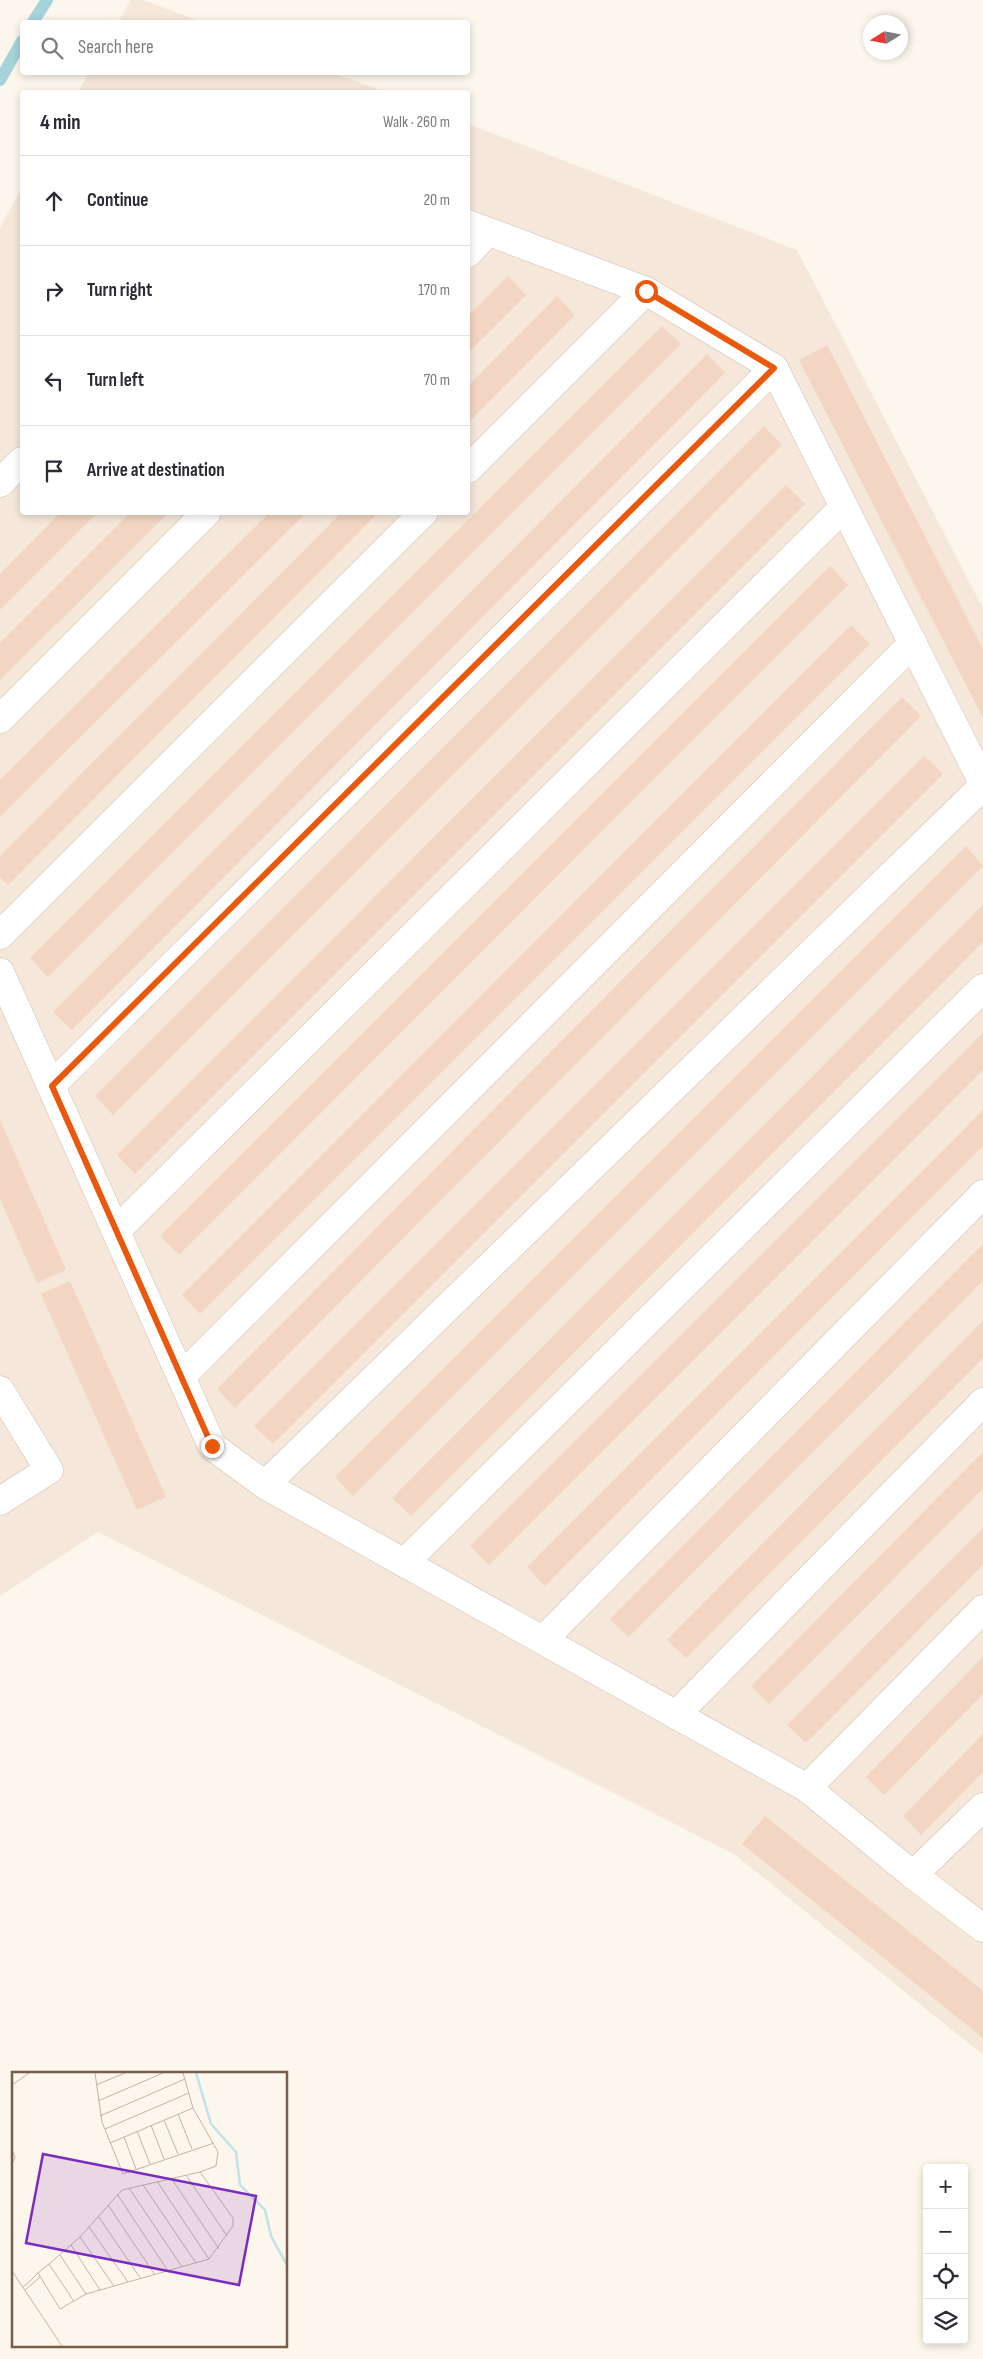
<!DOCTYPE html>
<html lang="en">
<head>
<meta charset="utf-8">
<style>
  body { margin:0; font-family:"Sofia Sans Condensed",sans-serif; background:#f7f7f7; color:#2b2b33 }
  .controls { position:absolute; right:15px; bottom:15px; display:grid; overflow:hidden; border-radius:5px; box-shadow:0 2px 8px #0003 }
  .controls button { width:45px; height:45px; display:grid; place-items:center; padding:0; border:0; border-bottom:1px solid #e1e1e2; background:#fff; color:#2b2b33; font:25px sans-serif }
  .compass { position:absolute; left:863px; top:15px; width:45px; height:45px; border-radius:50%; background:#fff; box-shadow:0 2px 8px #0003; rotate:259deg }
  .stop { position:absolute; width:15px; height:15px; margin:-11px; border:4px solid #ea580c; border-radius:50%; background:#fff }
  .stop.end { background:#ea580c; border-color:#fff; box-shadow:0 1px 5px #0008 }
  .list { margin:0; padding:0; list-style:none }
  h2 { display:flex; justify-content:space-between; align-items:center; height:65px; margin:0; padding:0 20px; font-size:21px }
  h2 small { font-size:16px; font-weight:400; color:#7c7c81 }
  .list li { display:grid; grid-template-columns:32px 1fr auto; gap:15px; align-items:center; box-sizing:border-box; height:90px; padding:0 20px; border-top:1px solid #e1e1e2 }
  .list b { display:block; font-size:19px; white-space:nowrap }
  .list em { font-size:16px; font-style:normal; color:#7c7c81 }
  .icon { flex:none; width:28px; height:28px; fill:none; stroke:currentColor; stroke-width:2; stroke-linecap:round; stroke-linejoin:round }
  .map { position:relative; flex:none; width:983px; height:2359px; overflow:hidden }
  .search { position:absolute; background:#fff; box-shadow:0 2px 8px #0003; left:20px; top:20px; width:450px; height:55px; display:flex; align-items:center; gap:12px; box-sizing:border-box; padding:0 18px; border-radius:5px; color:#7c7c81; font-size:19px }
  .panel { position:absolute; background:#fff; box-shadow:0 2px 8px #0003; left:20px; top:90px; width:450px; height:425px; border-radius:5px }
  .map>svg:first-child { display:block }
  .residential { fill:#f5e8da }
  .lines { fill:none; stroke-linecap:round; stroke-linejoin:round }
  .stream { stroke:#a5d3da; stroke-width:12 }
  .building { fill:#f3d5c3 }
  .minor-casing { stroke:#d1beb0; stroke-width:29 }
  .minor { stroke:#fff; stroke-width:28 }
  .route { stroke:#ea580c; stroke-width:6 }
  .inset-river { fill:none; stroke:#bfe3e8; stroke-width:2.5 }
  .inset-road { fill:none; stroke:#c5b3a7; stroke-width:1 }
  .view { fill:#7b2cbf; fill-opacity:0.15; stroke:#7b2cbf; stroke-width:2.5 }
  .inset-edge { fill:none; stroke:#7a5c4d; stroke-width:2.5 }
</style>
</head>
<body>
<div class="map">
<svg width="983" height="2359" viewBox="0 0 983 2359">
  <rect width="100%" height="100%" fill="#fdf6ec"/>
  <g class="residential">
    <polygon points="131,0 143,0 202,22 118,22"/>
    <polygon points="89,73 333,73 385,92 78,92"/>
    <polygon points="468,124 797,250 983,608 983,2055 734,1854 98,1532 0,1596 0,227 22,188 22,512 468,512"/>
  </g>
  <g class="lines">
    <g class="stream">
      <polyline points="33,22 47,0"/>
      <polyline points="0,80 22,41"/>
    </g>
  </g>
  <g class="building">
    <polygon points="508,276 526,295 468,353 468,316"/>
    <polygon points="557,296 575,315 468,423 468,386"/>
    <polygon points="662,326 681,344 48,977 30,958"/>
    <polygon points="827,345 983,649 983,718 799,360"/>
    <polygon points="707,354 725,373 72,1030 53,1012"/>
    <polygon points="764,426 782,445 113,1115 95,1096"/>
    <polygon points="786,485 805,504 135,1174 117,1155"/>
    <polygon points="61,512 98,512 0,610 0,574"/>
    <polygon points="131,512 169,512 0,680 0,643"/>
    <polygon points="270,512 307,512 0,817 0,780"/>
    <polygon points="342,512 379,512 8,885 0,877 0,856"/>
    <polygon points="830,566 848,585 179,1255 160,1236"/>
    <polygon points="851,625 870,644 200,1314 182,1295"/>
    <polygon points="902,697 921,716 235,1408 217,1389"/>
    <polygon points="924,756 943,774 273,1444 254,1426"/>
    <polygon points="966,846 983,866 353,1496 335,1477"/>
    <polygon points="983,905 983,942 411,1516 392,1498"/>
    <polygon points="983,1033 983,1070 489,1565 470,1546"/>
    <polygon points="983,1110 983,1146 545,1586 527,1567"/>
    <polygon points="0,1120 66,1270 37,1283 0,1199"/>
    <polygon points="983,1244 983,1281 629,1637 610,1619"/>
    <polygon points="70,1281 166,1497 137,1510 41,1294"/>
    <polygon points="983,1321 983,1358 686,1658 667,1640"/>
    <polygon points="983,1452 983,1489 769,1704 751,1686"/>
    <polygon points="983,1528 983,1565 806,1743 787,1725"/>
    <polygon points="983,1657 983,1694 884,1795 866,1777"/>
    <polygon points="983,1734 983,1772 921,1835 903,1816"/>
    <polygon points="765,1816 983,1991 983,2038 742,1844"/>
  </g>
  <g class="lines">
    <g class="minor-casing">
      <g id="minor">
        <polyline points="468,224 646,291 774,368 983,783"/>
        <polyline points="468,253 488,232"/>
        <polyline points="468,469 646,291"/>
        <polyline points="0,483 22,461"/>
        <polyline points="0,719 207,512"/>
        <polyline points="0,935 424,512"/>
        <polyline points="0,972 212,1446 265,1485 807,1788 913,1875 983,1928"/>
        <polyline points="51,1086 774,368"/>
        <polyline points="117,1230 844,507"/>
        <polyline points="182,1376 913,643"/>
        <polyline points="0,1390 49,1470 0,1501"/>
        <polyline points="265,1485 983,786"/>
        <polyline points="404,1563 983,988"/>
        <polyline points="543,1640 983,1194"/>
        <polyline points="676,1715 983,1402"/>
        <polyline points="807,1788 983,1609"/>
        <polyline points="913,1875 983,1807"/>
      </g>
    </g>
    <use href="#minor" class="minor"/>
  </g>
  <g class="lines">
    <polyline class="route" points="212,1446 52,1086 774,368 646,291"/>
  </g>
  <g transform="translate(12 2072)">
    <rect width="275" height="275" fill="#fdf6ec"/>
    <path class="inset-river" d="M184,1L199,52L224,80L228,113L253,138L259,164L275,193"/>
    <path class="inset-road" d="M83,1L90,50L111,102L202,71M171,1L181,36L206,80L204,94L188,100M0,13L17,1M84,13L113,1M86,29L151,1M166,42L180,77M88,44L173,7M152,48L166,82M139,53L152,87M93,57L177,21M125,59L138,92M112,65L124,97M98,71L181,36M0,78L3,85L0,92M174,103L215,164M159,106L207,177M145,109L197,187M131,113L184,191M117,116L170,195M105,122L156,199M96,133L143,203M86,144L129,207M77,155L116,210M68,165L102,214M59,173L88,218M48,183L74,222M37,192L61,228M0,199L50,274M11,215L17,210L26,201L37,192L68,165L110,118L188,100L221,146V154L197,187L74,222L48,237L26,201M13,218L28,205"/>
    <path class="view" d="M31,82L244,124L227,213L14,171Z"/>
    <rect width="275" height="275" class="inset-edge"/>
  </g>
</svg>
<div class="controls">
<button>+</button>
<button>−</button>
<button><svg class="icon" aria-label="locate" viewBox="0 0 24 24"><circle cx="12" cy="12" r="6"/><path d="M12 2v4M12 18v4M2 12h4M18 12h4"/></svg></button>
<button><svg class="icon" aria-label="layers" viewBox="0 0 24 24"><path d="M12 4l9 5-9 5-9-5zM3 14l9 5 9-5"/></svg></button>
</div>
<svg class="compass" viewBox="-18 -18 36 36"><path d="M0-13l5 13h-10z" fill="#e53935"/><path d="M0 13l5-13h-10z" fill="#7c7c81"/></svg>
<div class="stop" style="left:646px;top:291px"></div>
<div class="stop end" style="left:212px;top:1446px"></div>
<div class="search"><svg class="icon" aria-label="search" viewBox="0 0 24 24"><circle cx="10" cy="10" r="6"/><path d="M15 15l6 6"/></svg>Search here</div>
<section class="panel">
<h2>4 min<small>Walk · 260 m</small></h2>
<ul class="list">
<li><svg class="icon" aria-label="ahead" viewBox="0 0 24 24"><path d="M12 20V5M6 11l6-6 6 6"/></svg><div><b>Continue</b></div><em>20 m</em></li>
<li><svg class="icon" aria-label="right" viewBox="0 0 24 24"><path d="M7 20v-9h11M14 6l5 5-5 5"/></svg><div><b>Turn right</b></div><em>170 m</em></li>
<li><svg class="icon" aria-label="left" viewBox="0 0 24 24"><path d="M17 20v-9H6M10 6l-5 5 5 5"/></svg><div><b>Turn left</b></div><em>70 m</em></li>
<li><svg class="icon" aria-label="arrive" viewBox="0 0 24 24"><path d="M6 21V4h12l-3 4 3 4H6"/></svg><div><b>Arrive at destination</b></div></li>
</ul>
</section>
</div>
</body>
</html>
